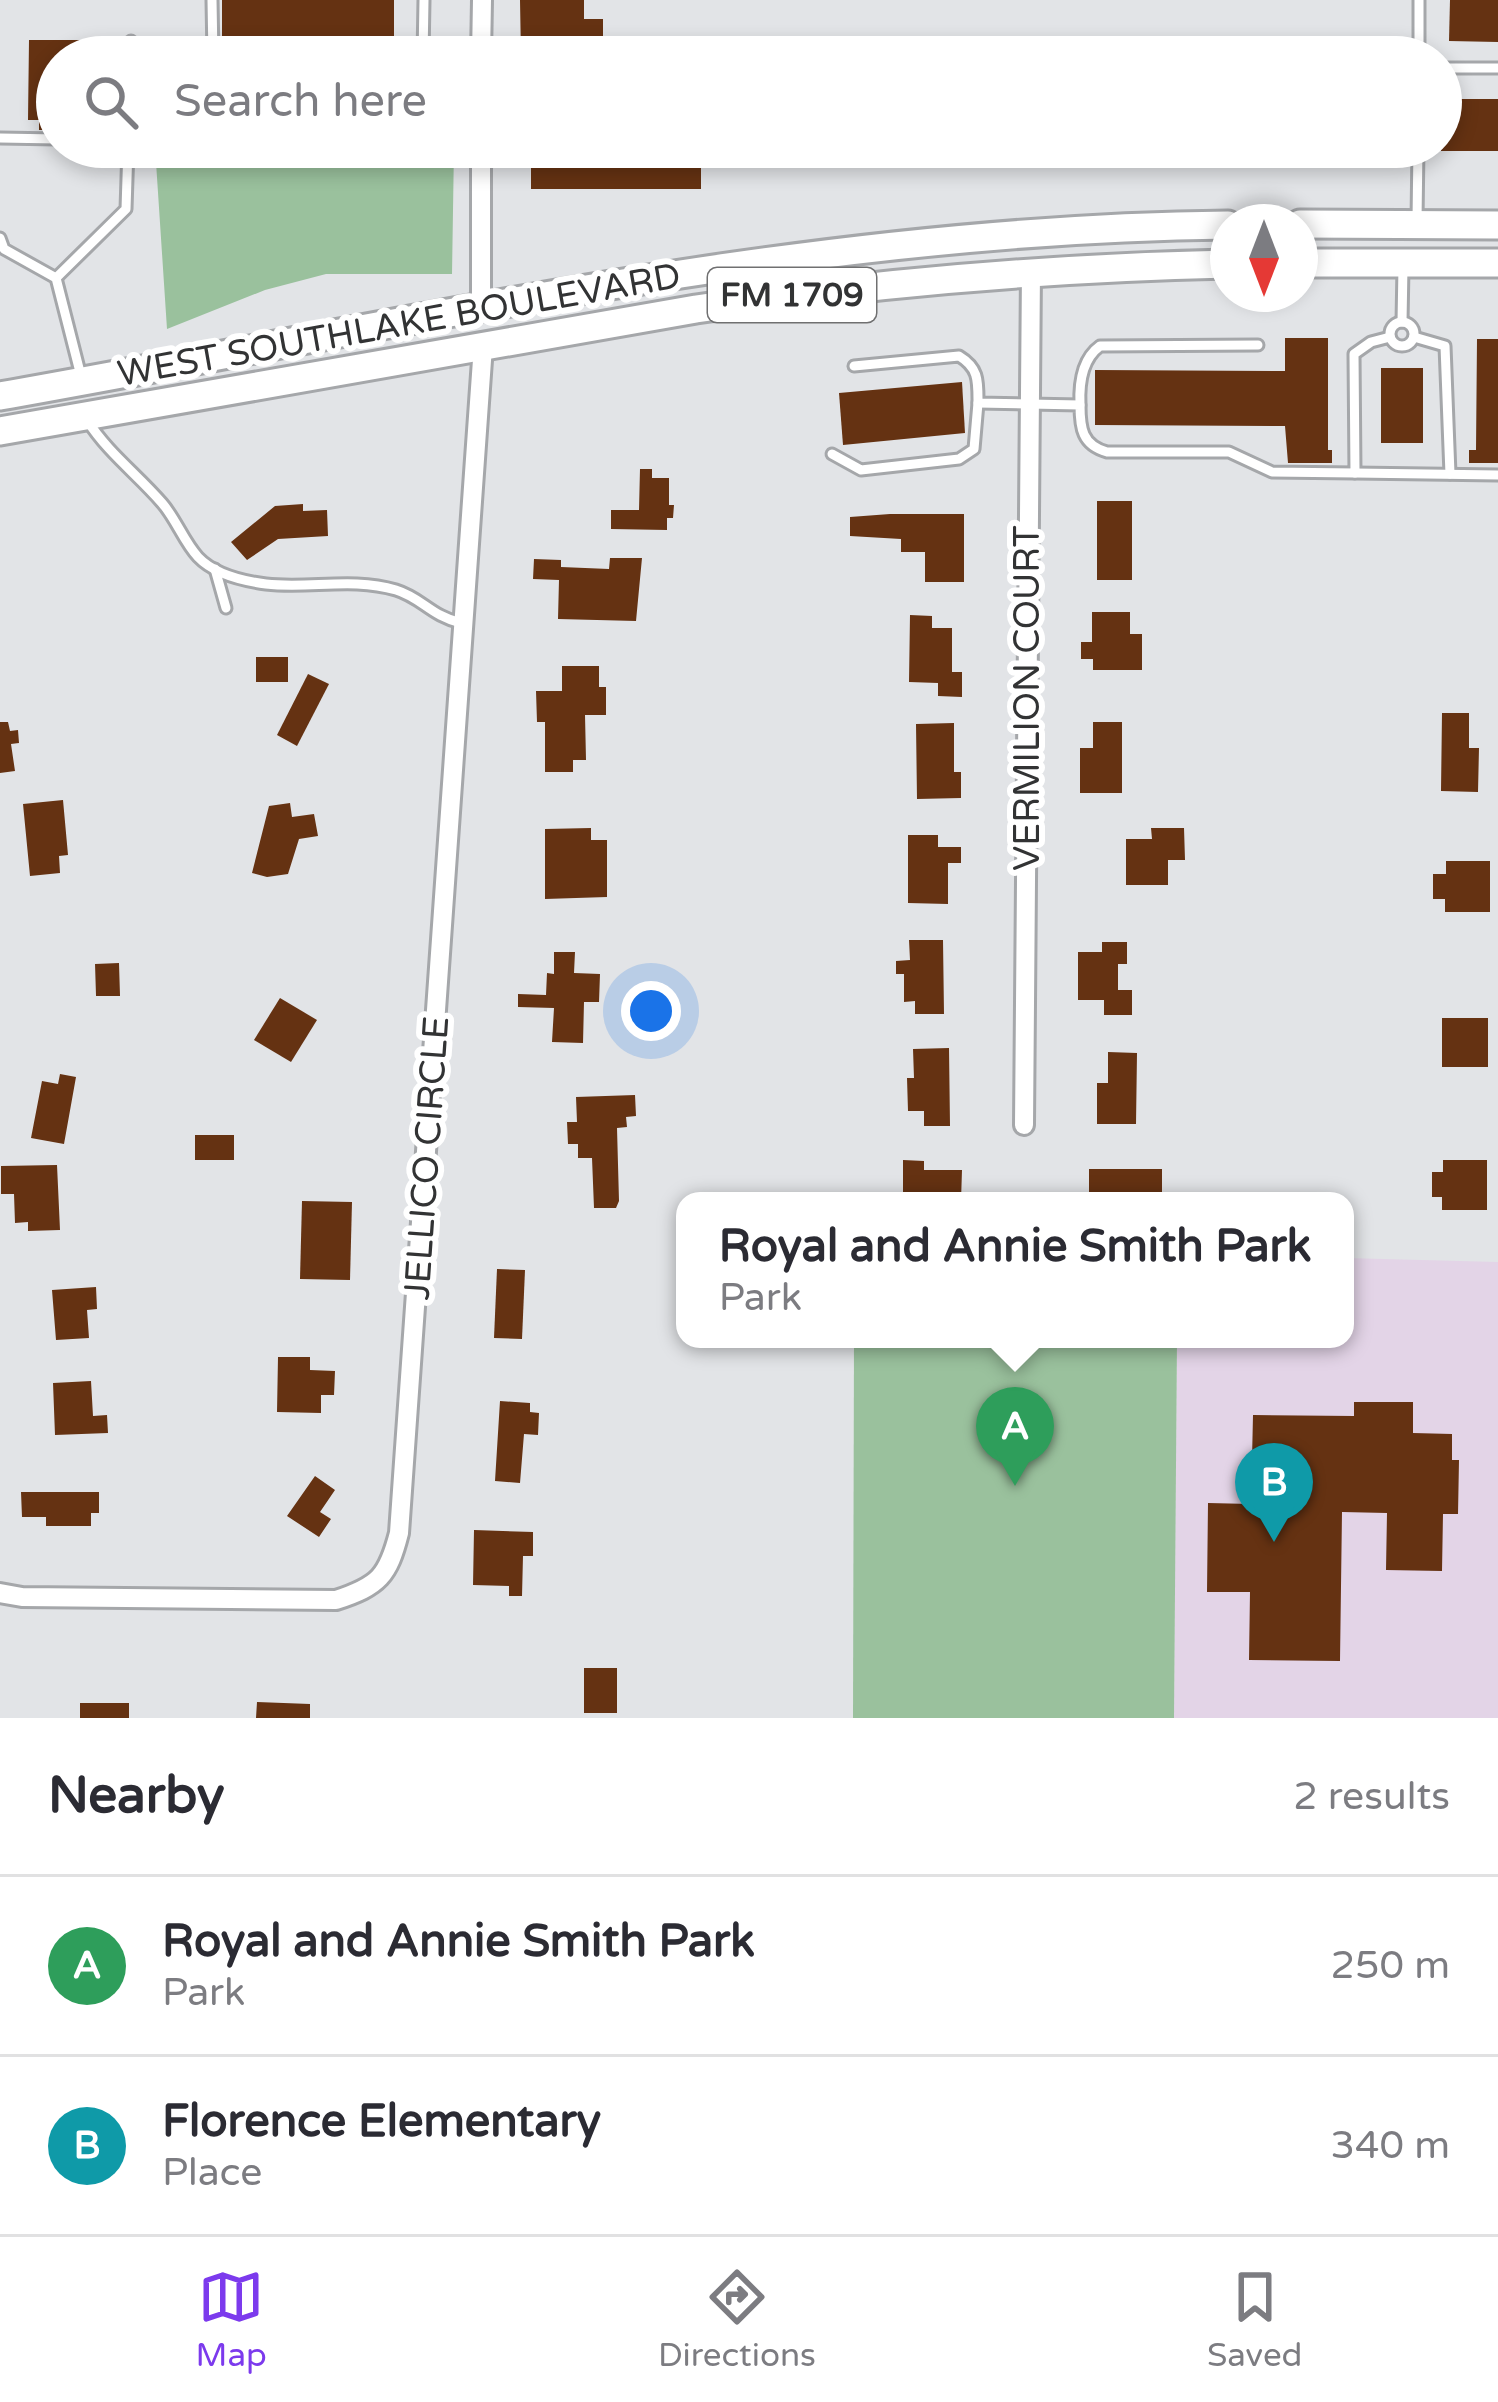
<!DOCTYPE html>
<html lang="en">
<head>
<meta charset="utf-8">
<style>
  body { margin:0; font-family:"Varela Round",sans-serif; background:#f7f7f7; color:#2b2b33 }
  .compass { position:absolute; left:1210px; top:204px; width:108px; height:108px; border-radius:50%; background:#fff; box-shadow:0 6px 18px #0003; rotate:180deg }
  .you { position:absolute; left:651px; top:1011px; width:42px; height:42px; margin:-30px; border:9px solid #fff; border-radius:50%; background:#1a73e8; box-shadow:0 0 0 18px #1a73e833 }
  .badge { display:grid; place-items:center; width:78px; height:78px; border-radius:50%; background:#7c3aed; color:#fff; font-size:39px; font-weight:700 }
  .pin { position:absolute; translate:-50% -99px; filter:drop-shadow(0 3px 6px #0008) }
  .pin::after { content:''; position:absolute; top:63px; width:42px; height:36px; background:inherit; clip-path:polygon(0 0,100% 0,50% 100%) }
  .popup { position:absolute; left:676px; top:1192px; width:678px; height:156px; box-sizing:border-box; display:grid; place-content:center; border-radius:24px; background:#fff; filter:drop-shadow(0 3px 9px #0005); font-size:39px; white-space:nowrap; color:#7c7c81 }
  .popup b { font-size:45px; color:#2b2b33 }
  .popup::after { content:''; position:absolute; left:50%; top:100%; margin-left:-24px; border:24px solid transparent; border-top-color:#fff }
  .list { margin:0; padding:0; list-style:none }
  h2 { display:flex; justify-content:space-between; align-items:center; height:156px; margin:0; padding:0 48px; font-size:51px }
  h2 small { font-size:39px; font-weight:400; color:#7c7c81 }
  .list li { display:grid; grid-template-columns:78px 1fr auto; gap:36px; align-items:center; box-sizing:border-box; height:180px; padding:0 48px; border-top:3px solid #e1e1e2 }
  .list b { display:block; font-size:45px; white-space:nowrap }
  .list p { margin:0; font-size:39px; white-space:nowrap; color:#7c7c81 }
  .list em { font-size:39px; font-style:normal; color:#7c7c81 }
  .icon { flex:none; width:66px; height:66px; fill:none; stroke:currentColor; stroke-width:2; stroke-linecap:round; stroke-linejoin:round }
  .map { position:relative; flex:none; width:1498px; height:1718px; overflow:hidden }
  .search { position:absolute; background:#fff; box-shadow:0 6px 18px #0003; left:36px; right:36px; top:36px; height:132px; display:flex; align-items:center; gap:30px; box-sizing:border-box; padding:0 42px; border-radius:66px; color:#7c7c81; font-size:45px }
  .sheet { height:516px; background:#fff }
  nav { display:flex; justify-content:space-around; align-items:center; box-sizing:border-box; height:168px; border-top:3px solid #e1e1e2; background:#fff; font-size:33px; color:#7c7c81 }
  nav a { display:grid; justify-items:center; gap:6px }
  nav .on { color:#7c3aed }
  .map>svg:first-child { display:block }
  .education { fill:#e3d4e7 }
  .green { fill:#9ac19d }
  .building { fill:#653212 }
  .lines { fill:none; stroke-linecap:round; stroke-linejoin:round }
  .lane-casing { stroke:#a5a7aa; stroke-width:15 }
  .street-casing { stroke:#a5a7aa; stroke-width:24 }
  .primary-casing { stroke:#a5a7aa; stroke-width:33 }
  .lane { stroke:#fff; stroke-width:9 }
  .street { stroke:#fff; stroke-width:18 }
  .primary { stroke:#fff; stroke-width:27 }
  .labels { text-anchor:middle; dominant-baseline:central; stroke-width:12; stroke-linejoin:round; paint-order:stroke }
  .shield { fill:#fff; stroke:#707071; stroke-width:3 }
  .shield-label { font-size:33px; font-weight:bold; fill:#323334 }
  .street-label { font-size:36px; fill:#323334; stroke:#fff }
</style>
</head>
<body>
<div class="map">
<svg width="1498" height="1718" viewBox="0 0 1498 1718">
  <rect width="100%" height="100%" fill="#e2e4e7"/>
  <polygon class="education" points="1345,1258 1498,1262 1498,1718 1174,1718 1177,1339 1345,1339"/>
  <g class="green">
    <polygon points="155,147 454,147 452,274 326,274 265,290 167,329"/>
    <polygon points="854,1339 1177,1339 1174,1718 853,1718"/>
  </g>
  <g class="building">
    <rect x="222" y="0" width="172" height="57"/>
    <polygon points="520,0 584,0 584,19 603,19 603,41 584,41 584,57 521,57"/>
    <polygon points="1450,0 1498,0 1498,42 1449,41"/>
    <polygon points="29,40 81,40 80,57 57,57 57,130 39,130 39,120 28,120"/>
    <rect x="1441" y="99" width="57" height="52"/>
    <rect x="531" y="147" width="170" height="42"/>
    <polygon points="1285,338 1328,338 1328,450 1332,450 1332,463 1288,463 1285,426 1095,425 1095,370 1285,371"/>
    <polygon points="1477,339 1498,339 1498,463 1469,463 1469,450 1476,450"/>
    <rect x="1381" y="368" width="42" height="75"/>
    <polygon points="962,382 965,433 843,445 839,393"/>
    <polygon points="640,469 652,469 652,478 669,478 669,505 674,505 673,518 667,518 667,530 611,529 611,510 639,510"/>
    <rect x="1097" y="501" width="35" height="79"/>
    <polygon points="303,504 303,511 327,510 328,536 278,539 247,560 231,542 275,506"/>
    <polygon points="890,514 964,514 964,582 925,582 925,552 901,552 901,539 850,536 850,517"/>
    <polygon points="610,558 642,558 636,621 558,619 559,580 533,579 534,559 561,560 561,567 609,569"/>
    <polygon points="1092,612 1130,612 1130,634 1142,634 1142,670 1093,670 1093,659 1081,659 1081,642 1092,642"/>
    <polygon points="910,615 932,616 932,628 952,628 952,672 962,672 962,697 938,696 938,683 909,682"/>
    <rect x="256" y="657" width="32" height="25"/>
    <polygon points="562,666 599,666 599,687 606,687 606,715 585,715 586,760 573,760 573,772 545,772 545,722 537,722 536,691 562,691"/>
    <polygon points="308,674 329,684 297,746 277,735"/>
    <polygon points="1442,713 1469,713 1469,748 1479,748 1478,792 1441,791"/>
    <polygon points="0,722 8,722 10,731 18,730 19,743 11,744 15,771 0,773"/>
    <polygon points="1093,722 1122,722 1122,793 1080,793 1080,748 1093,748"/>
    <polygon points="954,723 954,772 961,772 961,798 917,799 916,724"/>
    <polygon points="63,800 68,855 59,856 60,873 30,876 23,804"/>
    <polygon points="290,803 292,817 314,814 318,836 299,839 288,874 267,877 252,873 269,806"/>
    <polygon points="591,828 591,840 607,840 607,897 545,899 545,829"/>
    <polygon points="1151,828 1184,828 1185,860 1168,860 1168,885 1126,885 1126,839 1152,839"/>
    <polygon points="908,835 938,835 938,847 961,847 961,863 948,863 948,904 908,903"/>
    <polygon points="1446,861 1490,861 1490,912 1445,912 1445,899 1433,899 1433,874 1446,874"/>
    <polygon points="909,940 943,940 944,1014 915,1014 915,1001 904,1002 904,974 896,974 896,961 910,960"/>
    <polygon points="1102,942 1127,942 1127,964 1118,964 1118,990 1132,990 1132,1015 1104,1015 1104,1000 1078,1000 1078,952 1102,952"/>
    <polygon points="554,952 575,952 574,973 600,974 599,1002 584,1002 583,1043 552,1042 554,1008 518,1007 518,994 546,995 547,973 554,974"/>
    <polygon points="119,963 120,996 96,996 95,964"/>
    <polygon points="280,998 317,1020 291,1062 254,1040"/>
    <rect x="1442" y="1018" width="46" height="49"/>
    <polygon points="949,1048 950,1126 924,1126 924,1111 908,1111 907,1078 914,1078 913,1049"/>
    <polygon points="1108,1052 1137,1053 1136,1124 1097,1124 1097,1083 1108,1083"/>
    <polygon points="60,1074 76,1077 64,1144 31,1138 42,1081 58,1084"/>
    <polygon points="635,1095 636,1116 626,1117 627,1127 617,1128 619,1201 616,1208 594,1208 592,1158 578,1158 578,1144 568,1144 567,1122 577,1122 576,1097"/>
    <rect x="195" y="1135" width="39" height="25"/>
    <polygon points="903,1160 924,1161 924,1170 962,1170 961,1201 903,1200"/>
    <polygon points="1443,1160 1487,1160 1487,1210 1442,1210 1442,1197 1432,1197 1432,1172 1443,1172"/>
    <polygon points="57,1165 60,1230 28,1231 28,1222 15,1223 14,1194 1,1194 1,1166"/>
    <polygon points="1089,1169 1162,1169 1162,1192 1152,1192 1152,1201 1089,1201"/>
    <polygon points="302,1201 352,1202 350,1280 300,1279"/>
    <polygon points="497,1269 525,1270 522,1339 494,1338"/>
    <polygon points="96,1287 97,1309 87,1310 89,1338 56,1340 52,1290"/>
    <polygon points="278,1357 310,1357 310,1370 335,1371 334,1395 321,1395 321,1413 277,1412"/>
    <polygon points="91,1381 93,1416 107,1415 108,1433 55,1435 53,1383"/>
    <polygon points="500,1401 530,1403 530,1412 539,1413 538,1435 524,1434 520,1483 495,1481"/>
    <polygon points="1354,1402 1413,1402 1413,1433 1452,1434 1452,1460 1459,1460 1458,1514 1443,1514 1442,1571 1386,1570 1387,1513 1342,1512 1340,1661 1249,1660 1250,1592 1207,1592 1208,1503 1251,1504 1253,1415 1354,1416"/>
    <polygon points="315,1476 335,1490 320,1512 331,1519 319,1537 287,1516"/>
    <polygon points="21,1492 99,1492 99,1513 91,1513 91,1526 46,1526 46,1517 22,1517"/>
    <polygon points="474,1530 533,1532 533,1556 523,1556 522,1596 509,1596 509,1586 473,1585"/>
    <rect x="584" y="1668" width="33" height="45"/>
    <polygon points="257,1702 310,1704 310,1718 256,1718"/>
    <rect x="80" y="1703" width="49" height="15"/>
  </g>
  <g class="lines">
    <g class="lane-casing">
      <g id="lane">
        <polyline points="212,0 213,57"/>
        <polyline points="131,57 131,41"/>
        <polyline points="423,57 424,0"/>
        <polyline points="1419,57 1419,0"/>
        <polyline points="1441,68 1498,68"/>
        <polyline points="0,138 57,139"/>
        <polyline points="1417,220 1418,147"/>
        <polyline points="0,238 4,249 56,278 81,376"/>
        <polyline points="56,278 126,209 128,147"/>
        <polyline points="1402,322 1403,267"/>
        <circle cx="1402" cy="334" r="12"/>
        <polyline points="1414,337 1445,346 1450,474"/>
        <path d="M854,366L959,356C979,368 978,381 978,403L1080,405C1080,428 1082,445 1107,452H1229L1272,472L1355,473L1354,354L1371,342L1390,337"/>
        <path d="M1080,405C1079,384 1082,359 1100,346L1258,345"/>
        <path d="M87,420C108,453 137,474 162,503C176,519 184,542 198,557C215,575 243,581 266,584C310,589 352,577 396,590C422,598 431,616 461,623"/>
        <polyline points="832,454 861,470 959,459 974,449 978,403"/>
        <polyline points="1355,473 1498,475"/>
        <polyline points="215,569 226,608"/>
      </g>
    </g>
    <g class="street-casing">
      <g id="street">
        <polyline points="481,57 482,0"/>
        <polyline points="481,147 481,308"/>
        <polyline points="1024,1125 1031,270"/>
        <path d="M0,1593L22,1597L336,1600C379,1586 388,1576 399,1533L483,346"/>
      </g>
    </g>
    <g class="primary-casing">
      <g id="primary">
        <polyline points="1300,224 1498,225"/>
        <polyline points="1300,263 1498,263"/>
        <path d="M0,396C407,324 813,229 1228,225"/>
        <path d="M0,431L696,309C873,283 1049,268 1228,264"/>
      </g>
    </g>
    <use href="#lane" class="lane"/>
    <use href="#street" class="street"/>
    <use href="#primary" class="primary"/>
  </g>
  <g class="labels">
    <rect class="shield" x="708" y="268" width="168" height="54" rx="9"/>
    <g class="shield-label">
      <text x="792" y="295">FM 1709</text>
    </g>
    <g class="street-label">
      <text transform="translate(399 325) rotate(-10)">WEST SOUTHLAKE BOULEVARD</text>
      <text transform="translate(1027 698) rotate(-90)">VERMILION COURT</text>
      <text transform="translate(427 1158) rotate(-86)">JELLICO CIRCLE</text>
    </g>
  </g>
</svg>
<svg class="compass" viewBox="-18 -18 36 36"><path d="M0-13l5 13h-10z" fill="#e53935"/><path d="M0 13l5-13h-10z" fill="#7c7c81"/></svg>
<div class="you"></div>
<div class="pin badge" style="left:1015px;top:1486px;background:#2e9e5b">A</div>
<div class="popup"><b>Royal and Annie Smith Park</b>Park</div>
<div class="pin badge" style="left:1274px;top:1542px;background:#0f9aa8">B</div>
<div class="search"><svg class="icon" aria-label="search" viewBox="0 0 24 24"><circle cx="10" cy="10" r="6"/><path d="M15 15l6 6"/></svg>Search here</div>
</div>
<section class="sheet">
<h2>Nearby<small>2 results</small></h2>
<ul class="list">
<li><span class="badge" style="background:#2e9e5b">A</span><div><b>Royal and Annie Smith Park</b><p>Park</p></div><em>250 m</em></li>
<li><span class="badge" style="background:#0f9aa8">B</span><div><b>Florence Elementary</b><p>Place</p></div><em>340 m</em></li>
</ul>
</section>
<nav>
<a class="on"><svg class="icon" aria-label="map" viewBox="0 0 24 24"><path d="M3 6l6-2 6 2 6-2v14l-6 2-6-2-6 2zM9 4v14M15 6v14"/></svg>Map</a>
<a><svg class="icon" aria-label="directions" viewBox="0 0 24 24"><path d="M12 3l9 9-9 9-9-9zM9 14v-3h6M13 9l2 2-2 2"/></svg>Directions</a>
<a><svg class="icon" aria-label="saved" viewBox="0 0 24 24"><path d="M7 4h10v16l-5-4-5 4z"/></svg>Saved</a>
</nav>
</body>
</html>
